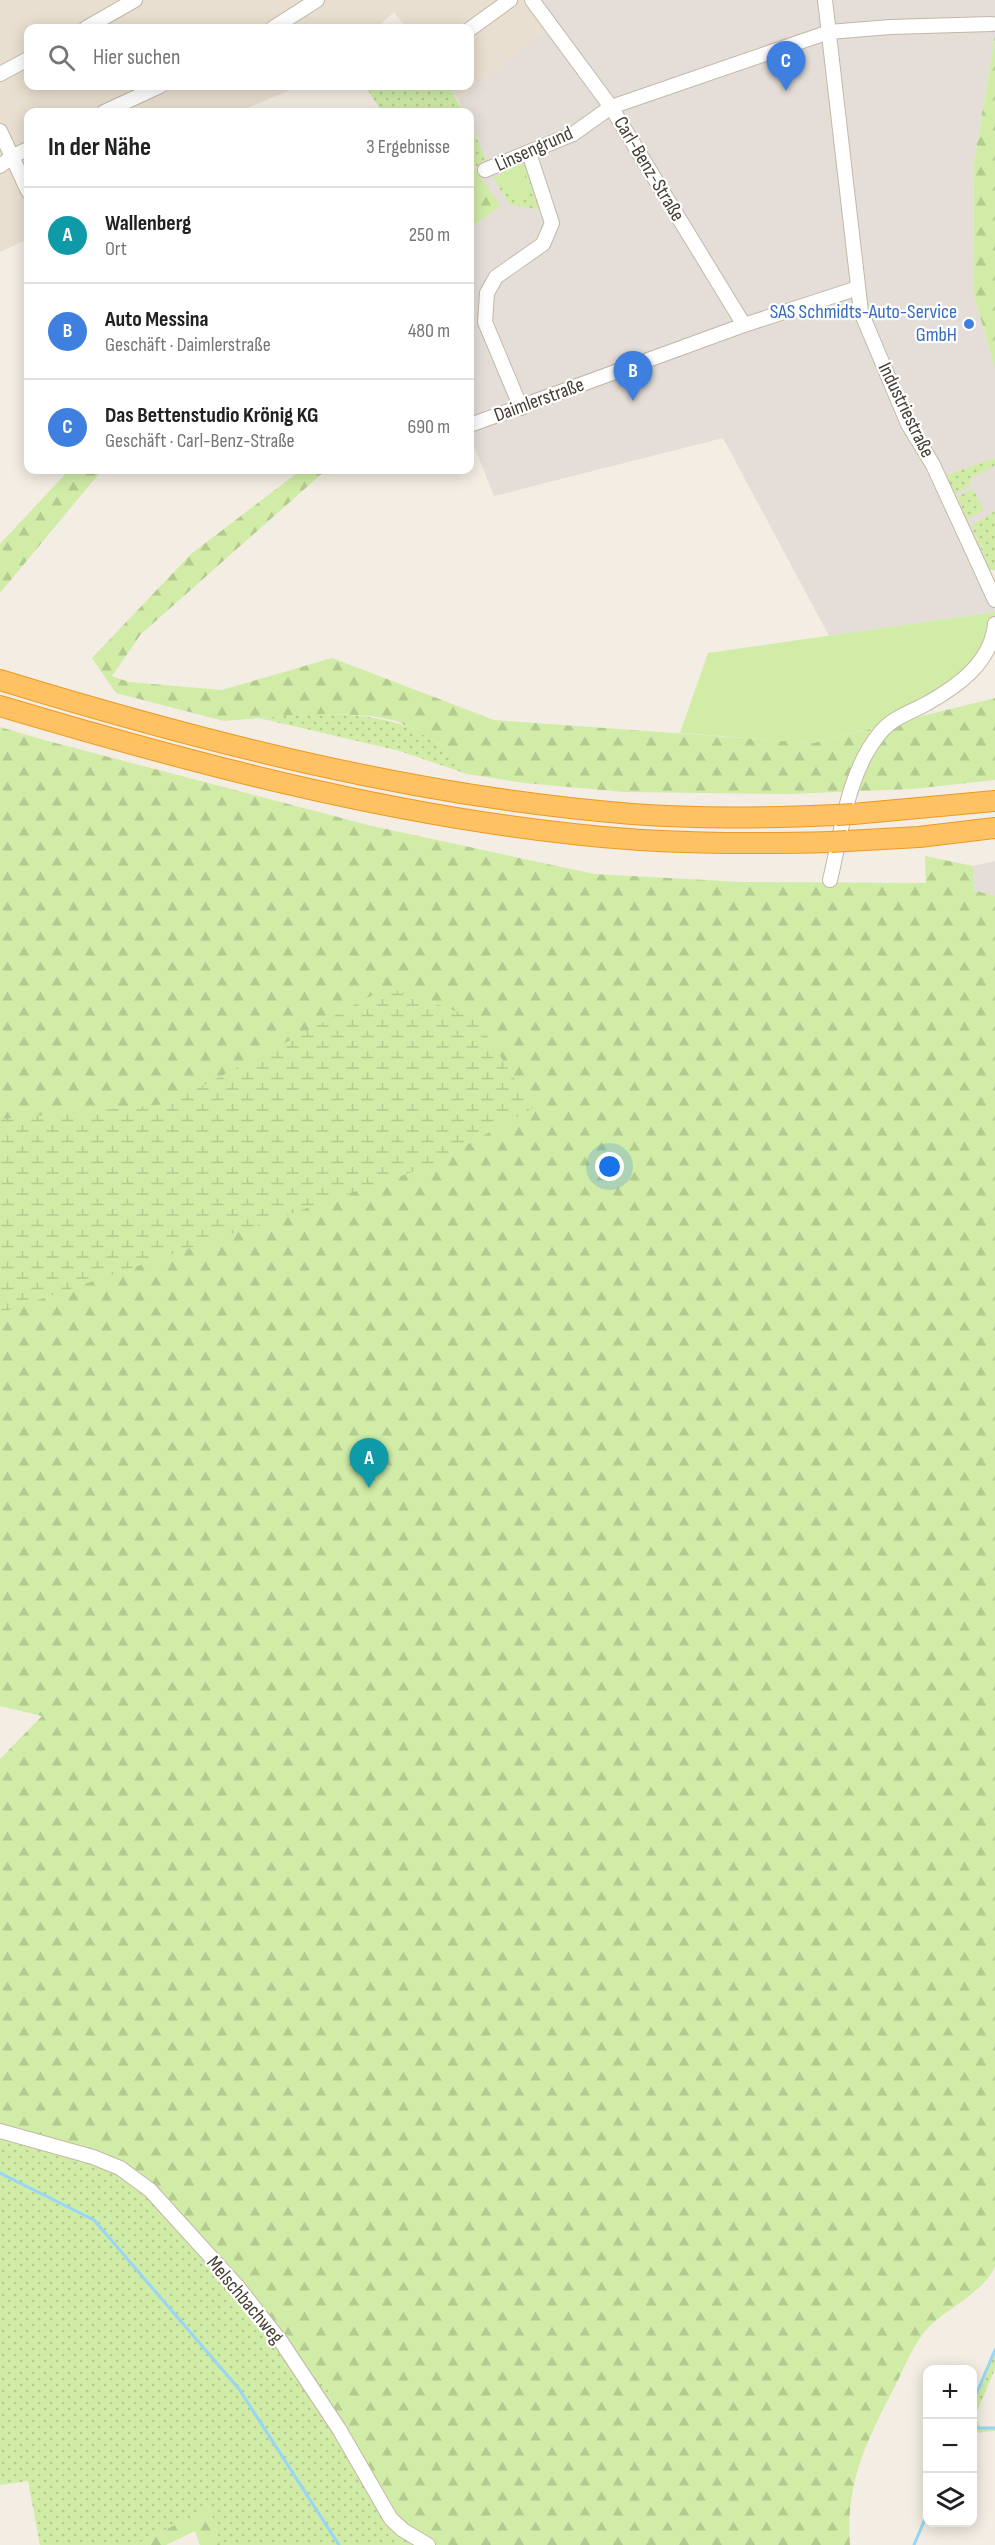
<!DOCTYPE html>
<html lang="de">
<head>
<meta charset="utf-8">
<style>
  body { margin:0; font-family:"Sofia Sans Condensed",sans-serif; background:#f6f6f6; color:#202124 }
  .controls { position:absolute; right:18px; bottom:18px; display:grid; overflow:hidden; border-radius:12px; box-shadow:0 3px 15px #0003 }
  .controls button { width:54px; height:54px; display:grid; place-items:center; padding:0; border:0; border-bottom:2px solid #e0e0e0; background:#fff; color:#202124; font:30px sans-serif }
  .you { position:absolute; left:610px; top:1167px; width:21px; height:21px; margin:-15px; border:4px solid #fff; border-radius:50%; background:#1a73e8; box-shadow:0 0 0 9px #1a73e833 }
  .badge { display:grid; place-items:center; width:39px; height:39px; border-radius:50%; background:#111827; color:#fff; font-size:20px; font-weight:700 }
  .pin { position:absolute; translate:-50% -50px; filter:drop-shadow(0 2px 3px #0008) }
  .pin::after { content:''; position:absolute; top:32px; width:21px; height:18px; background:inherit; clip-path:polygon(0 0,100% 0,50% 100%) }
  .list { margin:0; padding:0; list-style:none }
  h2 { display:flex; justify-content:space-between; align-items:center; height:78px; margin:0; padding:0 24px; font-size:26px }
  h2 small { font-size:20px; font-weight:400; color:#757577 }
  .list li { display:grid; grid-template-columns:39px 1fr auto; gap:18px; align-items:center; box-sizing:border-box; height:96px; padding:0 24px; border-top:2px solid #e0e0e0 }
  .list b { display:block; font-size:22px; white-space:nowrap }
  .list p { margin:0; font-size:20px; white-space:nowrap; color:#757577 }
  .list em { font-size:20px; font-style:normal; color:#757577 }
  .icon { flex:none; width:33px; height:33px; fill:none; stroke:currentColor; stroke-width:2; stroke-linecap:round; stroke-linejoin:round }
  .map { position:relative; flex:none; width:995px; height:2545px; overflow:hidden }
  .search { position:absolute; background:#fff; box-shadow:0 3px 15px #0003; left:24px; top:24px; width:450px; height:66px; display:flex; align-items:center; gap:15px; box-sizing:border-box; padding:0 21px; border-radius:12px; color:#757577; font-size:22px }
  .panel { position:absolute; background:#fff; box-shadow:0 3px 15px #0003; left:24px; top:108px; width:450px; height:366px; border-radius:12px }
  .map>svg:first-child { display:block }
  .residential { fill:#e8dfd0 }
  .industrial { fill:#e5ded8 }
  .grass { fill:url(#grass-dots) }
  .forest { fill:url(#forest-firs) }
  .wetland { fill:url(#wetland-marsh) }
  .garden { fill:#d0eca7 }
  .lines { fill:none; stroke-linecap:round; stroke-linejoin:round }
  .stream { stroke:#98d5f7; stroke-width:3 }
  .minor-casing { stroke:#c2b8a7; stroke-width:16 }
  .highway-casing { stroke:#ec9823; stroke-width:22 }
  .minor { stroke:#fff; stroke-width:14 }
  .highway { stroke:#ffc262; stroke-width:20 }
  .highway-bridge-casing { stroke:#ec9823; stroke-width:22; stroke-linecap:butt }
  .highway-bridge { stroke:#ffc262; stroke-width:20 }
  .shop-dot { fill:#3f7fe0; stroke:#fff; stroke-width:2 }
  .labels { text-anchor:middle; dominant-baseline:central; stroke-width:4.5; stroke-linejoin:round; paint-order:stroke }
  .street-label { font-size:20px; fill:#453d32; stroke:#fff }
  .shop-label { font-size:20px; fill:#366cbe; stroke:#fff; text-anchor:end }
</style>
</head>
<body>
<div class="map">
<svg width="995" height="2545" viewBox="0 0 995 2545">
  <defs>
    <pattern id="grass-dots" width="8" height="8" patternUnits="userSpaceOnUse" patternTransform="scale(1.5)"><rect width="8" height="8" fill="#d0eca7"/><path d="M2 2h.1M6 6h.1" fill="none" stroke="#b4cb90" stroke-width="1.8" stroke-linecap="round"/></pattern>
    <pattern id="forest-firs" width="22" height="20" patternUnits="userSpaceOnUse" patternTransform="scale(1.5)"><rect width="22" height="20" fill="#d0eca7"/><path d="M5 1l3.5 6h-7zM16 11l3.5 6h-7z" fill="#b4cb90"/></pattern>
    <pattern id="wetland-marsh" width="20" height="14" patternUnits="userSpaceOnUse" patternTransform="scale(1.5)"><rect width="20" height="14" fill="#d0eca7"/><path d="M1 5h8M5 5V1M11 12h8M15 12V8" fill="none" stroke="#b4cb90"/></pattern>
  </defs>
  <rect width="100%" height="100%" fill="#f3ede3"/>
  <polygon class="residential" points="0,0 540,0 554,23 458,100 448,86 470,86 470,28 406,28 394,12 376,28 28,28 28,86 300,86 238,112 28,112 28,239 0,252"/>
  <g class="industrial">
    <polygon points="540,0 995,0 995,35 974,162 973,292 995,368 995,570 990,570 995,612 829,636 723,438 494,496 470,436 470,228 500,206 474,168 486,159 470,124 470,112 464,112 458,100 554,23"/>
    <polygon points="995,861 995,896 973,890 973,866"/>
  </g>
  <g class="grass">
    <polygon points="365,86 448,86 464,112 382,112"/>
    <polygon points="470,124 486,159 470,171"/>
    <polygon points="518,162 528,167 545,210 510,205 498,186 505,184 530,193 520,165 500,172 499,168"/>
    <polygon points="995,458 995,466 969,479 971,485 955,494 946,475"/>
    <polygon points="973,489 984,510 967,519 957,497"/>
    <polygon points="995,511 995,570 990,570 971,526"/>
    <path d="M307,714C354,714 399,715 439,744C450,752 459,765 467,774L400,751L259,718Z"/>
    <polygon points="0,2136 63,2150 135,2182 258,2317 329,2390 337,2433 422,2545 220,2545 210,2509 134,2545 40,2545 28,2481 0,2485"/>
    <polygon points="995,2348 995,2369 975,2416 981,2428 995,2427 995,2431 973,2433 973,2407"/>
  </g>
  <g class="forest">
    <polygon points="995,35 995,368 973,292 974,162"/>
    <polygon points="474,168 501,206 470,228 470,171"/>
    <polygon points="69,470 102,470 0,593 0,544"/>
    <polygon points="301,470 326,470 141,634 112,676 129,682 222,690 332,658 494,720 813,743 995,698 995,780 912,789 788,794 625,792 524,783 467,774 440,744 397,721 372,716 341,714 307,714 224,721 116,693 92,658 191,554"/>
    <path d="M0,727L44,740L372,826L594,874L742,882L926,883L925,856L973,866V890L995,896V2266C986,2291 944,2310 928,2328C915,2342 906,2363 898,2380C869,2437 845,2479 850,2545H422L402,2533L337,2433L329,2390L258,2317L135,2182L112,2168L0,2136V1759L42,1716L0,1706Z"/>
    <polygon points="210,2508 220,2545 200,2545 195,2531 166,2545 134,2545"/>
  </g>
  <polygon class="wetland" points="387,987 476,1018 533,1108 427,1167 0,1313 0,1119 167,1104 281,1045"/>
  <g class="garden">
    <polygon points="520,164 531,193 511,200 505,184 498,186 493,178 501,175 500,172"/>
    <polygon points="995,612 995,624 980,664 884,725 813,743 680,733 708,653"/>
  </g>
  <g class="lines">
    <g class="stream">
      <polyline points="0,2173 94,2220 239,2389 339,2545"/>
      <polyline points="972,2404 995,2350"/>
      <polyline points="972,2428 995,2428"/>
      <polyline points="914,2545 928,2512"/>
    </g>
    <g class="minor-casing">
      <g id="minor">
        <polyline points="825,0 861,312 908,424 933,465 995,600"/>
        <polyline points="86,28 135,0"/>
        <polyline points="273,28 317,0"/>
        <polyline points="470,29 510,0"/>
        <polyline points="0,74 28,59"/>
        <polyline points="104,112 160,86"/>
        <polyline points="0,131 28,191"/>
        <polyline points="0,166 13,156 28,149"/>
        <polyline points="485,170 573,134 611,107 532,0"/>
        <polyline points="858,288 744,325 611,107 829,32 890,27 992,24"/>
        <polyline points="521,408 485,322 487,293 496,277 543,244 552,223 529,153"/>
        <polyline points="470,425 744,325"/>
        <path d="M830,880C842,831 847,773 880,733C892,718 909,713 926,704C958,686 991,663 995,624"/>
        <polyline points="0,2131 93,2157 120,2168 150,2190 238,2287 282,2343 339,2429 391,2519 403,2530 428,2545"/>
      </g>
    </g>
    <g class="highway-casing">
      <g id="highway">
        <path d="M0,680C206,743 417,797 632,814C699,819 768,818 836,815"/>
        <path d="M0,706C188,762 378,813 573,834C659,844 745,844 831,842"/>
        <polyline points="853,814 995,801"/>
        <polyline points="847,841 919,837 995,828"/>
      </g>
    </g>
    <use href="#minor" class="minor"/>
    <use href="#highway" class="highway"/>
    <g class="highway-bridge-casing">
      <g id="highway-bridge">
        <polyline points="836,815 853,814"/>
        <polyline points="831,842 847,841"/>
      </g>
    </g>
    <use href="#highway-bridge" class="highway-bridge"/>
  </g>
  <circle class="shop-dot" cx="969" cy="324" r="6"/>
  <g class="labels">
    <g class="street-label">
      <text transform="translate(534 149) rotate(-24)">Linsengrund</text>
      <text transform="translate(649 169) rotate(59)">Carl-Benz-Straße</text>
      <text transform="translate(539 400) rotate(-20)">Daimlerstraße</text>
      <text transform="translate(906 410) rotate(64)">Industriestraße</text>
      <text transform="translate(245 2300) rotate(50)">Melschbachweg</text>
    </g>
    <g class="shop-label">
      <text x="957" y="312">SAS Schmidts-Auto-Service<tspan x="957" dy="23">GmbH</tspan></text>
    </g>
  </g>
</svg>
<div class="controls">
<button>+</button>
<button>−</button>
<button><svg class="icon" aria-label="layers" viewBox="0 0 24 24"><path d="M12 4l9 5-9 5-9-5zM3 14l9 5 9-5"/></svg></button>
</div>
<div class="you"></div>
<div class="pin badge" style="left:369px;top:1488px;background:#0f9aa8">A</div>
<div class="pin badge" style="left:633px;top:401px;background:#3f7fe0">B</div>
<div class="pin badge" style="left:786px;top:91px;background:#3f7fe0">C</div>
<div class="search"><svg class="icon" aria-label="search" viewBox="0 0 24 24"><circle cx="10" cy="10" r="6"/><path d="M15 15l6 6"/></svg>Hier suchen</div>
<section class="panel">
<h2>In der Nähe<small>3 Ergebnisse</small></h2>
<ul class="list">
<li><span class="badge" style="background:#0f9aa8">A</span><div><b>Wallenberg</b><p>Ort</p></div><em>250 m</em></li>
<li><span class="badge" style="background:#3f7fe0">B</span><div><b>Auto Messina</b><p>Geschäft · Daimlerstraße</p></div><em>480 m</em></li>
<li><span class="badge" style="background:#3f7fe0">C</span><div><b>Das Bettenstudio Krönig KG</b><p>Geschäft · Carl-Benz-Straße</p></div><em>690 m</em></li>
</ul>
</section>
</div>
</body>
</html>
